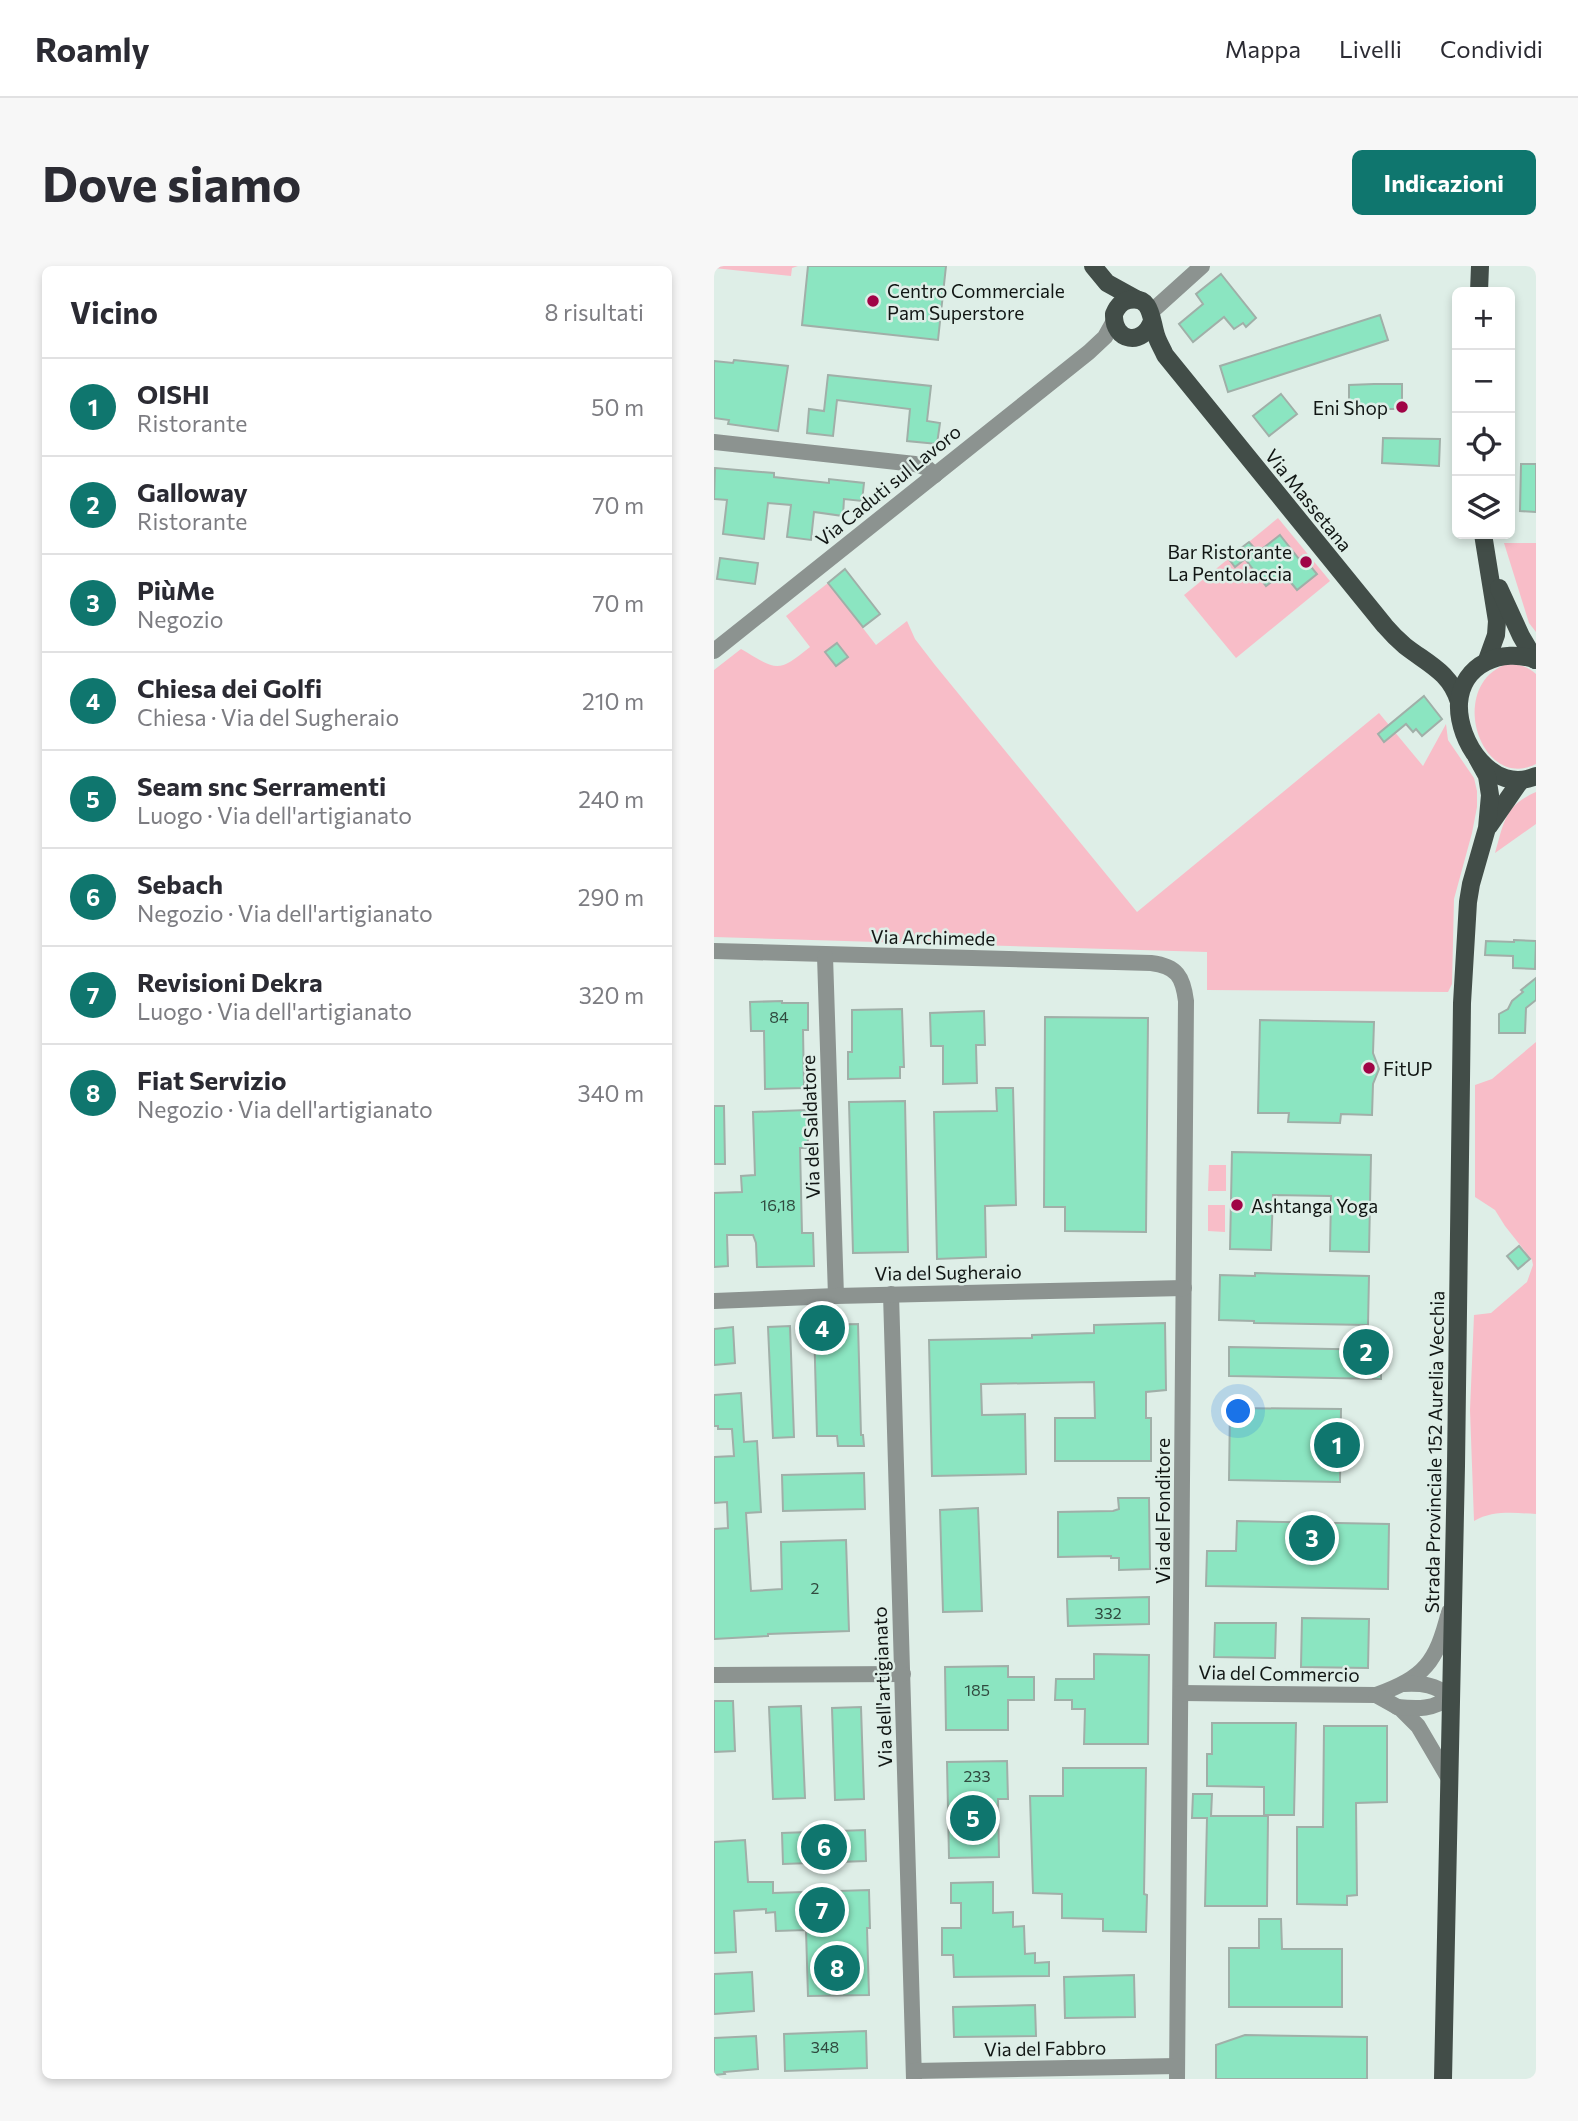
<!DOCTYPE html>
<html lang="it">
<head>
<meta charset="utf-8">
<style>
  body { margin:0; font-family:Commissioner,sans-serif; background:#f7f7f7; color:#2b2b33 }
  .controls { position:absolute; right:21px; top:21px; display:grid; overflow:hidden; border-radius:10px; box-shadow:0 4px 10px #0003 }
  .controls button { width:63px; height:63px; display:grid; place-items:center; padding:0; border:0; border-bottom:2px solid #e1e1e2; background:#fff; color:#2b2b33; font:35px sans-serif }
  .you { position:absolute; left:525px; top:1146px; width:24px; height:24px; margin:-18px; border:5px solid #fff; border-radius:50%; background:#1a73e8; box-shadow:0 0 0 10px #1a73e833 }
  .badge { display:grid; place-items:center; width:46px; height:46px; border-radius:50%; background:#0f766e; color:#fff; font-size:23px; font-weight:700 }
  .pin { position:absolute; translate:-50% -50%; border:4px solid #fff; box-shadow:0 2px 7px #0006 }
  .list { margin:0; padding:0; list-style:none }
  h2 { display:flex; justify-content:space-between; align-items:center; height:91px; margin:0; padding:0 28px; font-size:30px }
  h2 small { font-size:23px; font-weight:400; color:#7c7c81 }
  .list li { display:grid; grid-template-columns:46px 1fr auto; gap:21px; align-items:center; box-sizing:border-box; height:98px; padding:0 28px; border-top:2px solid #e1e1e2 }
  .list b { display:block; font-size:26px; white-space:nowrap }
  .list p { margin:0; font-size:23px; white-space:nowrap; color:#7c7c81 }
  .list em { font-size:23px; font-style:normal; color:#7c7c81 }
  .icon { flex:none; width:38px; height:38px; fill:none; stroke:currentColor; stroke-width:2; stroke-linecap:round; stroke-linejoin:round }
  .map { position:relative; flex:none; width:822px; height:1813px; overflow:hidden; border-radius:10px }
  header { display:flex; align-items:center; gap:42px; box-sizing:border-box; height:98px; padding:0 35px; background:#fff; border-bottom:2px solid #e1e1e2 }
  header strong { font-size:33px }
  nav { display:flex; gap:38px; margin-inline-start:auto; font-size:24px }
  .intro { display:flex; align-items:center; justify-content:space-between; box-sizing:border-box; height:168px; padding:0 42px }
  h1 { margin:0; font-size:49px }
  .button { padding:18px 32px; border-radius:10px; background:#0f766e; color:#fff; font-size:24px; font-weight:700 }
  main { display:flex; gap:42px; padding:0 42px }
  aside { flex:1; background:#fff; border-radius:10px; box-shadow:0 4px 10px #0003 }
  .map>svg:first-child { display:block }
  .green { fill:#f8bdc8 }
  .building { fill:#8be5c1; stroke:#a0afa8; stroke-width:2 }
  .lines { fill:none; stroke-linecap:round; stroke-linejoin:round }
  .minor { stroke:#8c9390; stroke-width:16 }
  .major { stroke:#424d48; stroke-width:18 }
  .poi-dot { fill:#a00446; stroke:#deeee7; stroke-width:2.5 }
  .labels { text-anchor:middle; dominant-baseline:central; stroke-width:5; stroke-linejoin:round; paint-order:stroke }
  .number-label { font-size:16px; fill:#304a3f }
  .poi-label { font-size:19px; fill:#111614; stroke:#deeee7; text-anchor:start }
  .street-label { font-size:19px; fill:#111614; stroke:#deeee7 }
</style>
</head>
<body>
<header>
<strong>Roamly</strong>
<nav><a>Mappa</a><a>Livelli</a><a>Condividi</a></nav>
</header>
<div class="intro"><h1>Dove siamo</h1><a class="button">Indicazioni</a></div>
<main>
<aside>
<h2>Vicino<small>8 risultati</small></h2>
<ul class="list">
<li><span class="badge">1</span><div><b>OISHI</b><p>Ristorante</p></div><em>50 m</em></li>
<li><span class="badge">2</span><div><b>Galloway</b><p>Ristorante</p></div><em>70 m</em></li>
<li><span class="badge">3</span><div><b>PiùMe</b><p>Negozio</p></div><em>70 m</em></li>
<li><span class="badge">4</span><div><b>Chiesa dei Golfi</b><p>Chiesa · Via del Sugheraio</p></div><em>210 m</em></li>
<li><span class="badge">5</span><div><b>Seam snc Serramenti</b><p>Luogo · Via dell'artigianato</p></div><em>240 m</em></li>
<li><span class="badge">6</span><div><b>Sebach</b><p>Negozio · Via dell'artigianato</p></div><em>290 m</em></li>
<li><span class="badge">7</span><div><b>Revisioni Dekra</b><p>Luogo · Via dell'artigianato</p></div><em>320 m</em></li>
<li><span class="badge">8</span><div><b>Fiat Servizio</b><p>Negozio · Via dell'artigianato</p></div><em>340 m</em></li>
</ul>
</aside>
<div class="map">
<svg width="822" height="1813" viewBox="0 0 822 1813">
  <rect width="100%" height="100%" fill="#deeee7"/>
  <g class="green">
    <polygon points="0,0 84,0 78,2 77,10 0,2"/>
    <polygon points="564,252 616,315 522,392 470,329"/>
    <polygon points="790,277 822,277 822,366 815,357"/>
    <path d="M114,317L162,379L193,355L201,373L221,399L423,646L665,447L709,500L732,458L734,474L760,512L763,525V541L758,567L740,633L738,718L734,726L493,724V686L0,671V404L27,383C63,404 63,408 96,381L72,350Z"/>
    <path d="M793,398C805,398 813,400 822,408V498C766,526 732,419 793,398Z"/>
    <path d="M822,526V558L781,587C790,557 790,540 822,526Z"/>
    <path d="M822,776V1248C801,1247 779,1244 760,1255L756,1144L760,1049L777,1047L813,1016L819,999L818,994L791,960L781,944L761,931V819L778,813Z"/>
    <polygon points="495,899 512,899 512,925 494,925"/>
    <polygon points="494,939 511,939 511,966 494,965"/>
  </g>
  <g class="building">
    <polygon points="94,0 232,0 224,74 88,59"/>
    <polygon points="507,8 542,52 532,61 529,57 520,63 510,51 479,76 465,58 489,38 482,28"/>
    <polygon points="666,49 674,74 514,126 506,100"/>
    <polygon points="20,94 74,100 64,165 14,158 15,154 0,152 0,95 19,97"/>
    <polygon points="114,109 217,120 213,155 226,157 223,178 193,175 196,143 123,134 119,170 93,167 95,143 110,145"/>
    <polygon points="660,118 688,118 688,143 635,143 635,119"/>
    <polygon points="567,128 583,148 555,170 539,150"/>
    <polygon points="669,172 726,173 725,200 668,197"/>
    <polygon points="807,198 822,198 822,246 806,245"/>
    <polygon points="1,202 60,207 60,211 115,217 115,213 150,217 148,235 130,233 129,250 100,246 97,274 73,271 77,239 54,237 50,273 9,268 13,234 0,233"/>
    <polygon points="566,269 585,293 588,290 603,308 583,324 569,307 552,320 531,293 521,301 514,292 535,276 544,286"/>
    <polygon points="6,292 44,297 41,318 3,313"/>
    <polygon points="131,303 166,348 149,361 114,317"/>
    <polygon points="123,377 134,391 122,400 111,386"/>
    <polygon points="710,430 728,453 708,470 702,463 699,466 692,458 670,476 664,468"/>
    <polygon points="800,674 822,675 821,703 799,702 799,690 771,689 772,675 800,676"/>
    <polygon points="822,712 822,734 812,742 811,767 785,767 785,748 794,743 798,735 809,726 807,724"/>
    <polygon points="68,735 68,737 94,737 94,764 89,764 90,822 51,823 50,765 37,765 36,736"/>
    <polygon points="188,743 190,801 186,801 186,812 134,813 134,786 138,786 138,744"/>
    <polygon points="270,745 271,779 262,779 263,817 229,818 229,780 217,780 216,747"/>
    <polygon points="331,751 434,752 432,966 351,965 351,941 330,941"/>
    <polygon points="546,754 660,756 659,787 665,803 659,818 658,849 627,848 626,857 574,856 575,847 544,847"/>
    <polygon points="282,822 299,822 302,939 271,940 272,991 223,993 220,846 283,845"/>
    <polygon points="191,835 194,986 139,987 135,836"/>
    <polygon points="0,840 10,840 11,898 0,898"/>
    <polygon points="93,844 94,882 86,882 88,967 99,967 100,1000 43,1001 42,977 39,969 13,969 14,1000 0,1001 0,927 28,926 27,910 41,909 39,846"/>
    <polygon points="518,886 657,889 655,986 616,985 617,930 559,929 557,984 516,983"/>
    <polygon points="805,980 816,993 804,1003 793,990"/>
    <polygon points="541,1007 655,1010 654,1059 540,1057 540,1055 505,1054 506,1009 541,1010"/>
    <polygon points="451,1057 452,1124 432,1126 432,1152 437,1152 437,1195 341,1195 341,1152 381,1152 380,1116 267,1118 268,1149 311,1148 312,1208 218,1210 215,1074 318,1072 318,1069 380,1067 380,1059"/>
    <polygon points="144,1058 147,1169 149,1169 150,1180 124,1180 123,1170 103,1170 100,1059"/>
    <polygon points="76,1060 80,1171 59,1172 54,1061"/>
    <polygon points="19,1061 21,1097 0,1099 0,1063"/>
    <polygon points="515,1081 667,1084 667,1113 515,1110"/>
    <polygon points="27,1127 30,1176 43,1175 47,1246 32,1247 37,1325 68,1323 67,1276 132,1274 135,1365 54,1368 54,1370 0,1373 0,1263 14,1262 13,1236 0,1237 0,1191 20,1190 18,1163 4,1163 4,1160 0,1160 0,1129"/>
    <polygon points="516,1142 627,1143 626,1216 515,1214"/>
    <polygon points="150,1207 151,1243 69,1245 68,1209"/>
    <polygon points="404,1232 435,1232 436,1303 405,1304 405,1292 397,1292 397,1290 344,1291 344,1246 399,1245 405,1243"/>
    <polygon points="264,1242 268,1345 229,1346 226,1244"/>
    <polygon points="523,1255 675,1258 674,1323 492,1320 493,1285 522,1285"/>
    <polygon points="435,1331 435,1358 354,1360 353,1333"/>
    <polygon points="588,1352 655,1353 654,1402 587,1401"/>
    <polygon points="501,1357 562,1357 561,1392 500,1391"/>
    <polygon points="380,1388 435,1389 434,1478 370,1478 371,1443 358,1443 358,1434 341,1434 342,1413 380,1413"/>
    <polygon points="294,1400 294,1411 320,1411 320,1434 294,1434 294,1464 232,1464 231,1401"/>
    <polygon points="0,1435 19,1435 21,1485 0,1486"/>
    <polygon points="87,1440 91,1532 59,1533 55,1441"/>
    <polygon points="147,1441 150,1533 121,1534 118,1442"/>
    <polygon points="498,1457 582,1457 580,1549 550,1549 550,1521 493,1520 493,1488 498,1488"/>
    <polygon points="610,1460 673,1460 673,1536 642,1537 643,1629 633,1630 633,1639 583,1638 583,1561 609,1561"/>
    <polygon points="293,1495 294,1533 284,1533 285,1591 235,1592 233,1496"/>
    <polygon points="349,1502 432,1502 430,1628 433,1629 432,1666 389,1665 389,1653 348,1652 348,1628 319,1627 316,1530 349,1530"/>
    <polygon points="479,1528 498,1528 497,1550 554,1550 553,1640 491,1640 493,1552 478,1552"/>
    <polygon points="151,1564 152,1595 69,1598 68,1567"/>
    <polygon points="31,1574 34,1616 59,1616 59,1627 155,1624 156,1662 153,1662 155,1729 94,1730 92,1664 62,1665 61,1646 52,1647 52,1643 20,1645 22,1686 0,1687 0,1576"/>
    <polygon points="279,1616 279,1647 299,1646 299,1661 310,1660 311,1688 321,1687 321,1697 335,1696 335,1710 240,1711 239,1689 228,1689 228,1662 247,1662 247,1637 237,1637 237,1617"/>
    <polygon points="545,1653 567,1653 568,1683 628,1683 628,1741 515,1741 515,1682 545,1682"/>
    <polygon points="38,1706 40,1745 0,1748 0,1708"/>
    <polygon points="420,1709 421,1751 351,1752 350,1711"/>
    <polygon points="321,1739 322,1770 240,1771 239,1741"/>
    <polygon points="152,1765 153,1802 71,1805 70,1768"/>
    <polygon points="531,1769 653,1771 653,1813 502,1813 502,1779"/>
    <polygon points="42,1770 44,1803 10,1806 11,1808 0,1809 0,1772"/>
  </g>
  <g class="lines">
    <g class="minor">
      <polyline points="437,46 488,0"/>
      <polyline points="0,176 201,198 213,202 221,209"/>
      <polyline points="0,385 375,86 391,71 400,55"/>
      <path d="M0,685L437,697C463,700 469,711 472,735L463,1813"/>
      <polyline points="111,690 122,1030"/>
      <polyline points="177,1028 200,1813"/>
      <polyline points="0,1035 122,1030 470,1022"/>
      <polyline points="0,1409 189,1408"/>
      <path d="M467,1427L662,1429C711,1411 722,1397 735,1346"/>
      <polyline points="662,1429 687,1443 704,1460 734,1511"/>
      <path d="M683,1441C703,1443 721,1444 736,1430C721,1419 709,1417 690,1418"/>
      <polyline points="200,1805 463,1800"/>
    </g>
    <g class="major">
      <polyline points="379,0 393,17 422,33"/>
      <polyline points="765,26 766,0"/>
      <path d="M438,55C429,81 399,76 400,48C403,41 407,35 415,34C438,29 437,54 442,69C444,76 448,82 451,89L671,360C677,367 684,374 691,380C714,398 736,406 745,436"/>
      <polyline points="769,268 783,355 782,369 773,394"/>
      <polyline points="785,322 807,370 821,394"/>
      <path d="M822,394C788,381 748,398 745,437C743,476 779,529 822,510"/>
      <polyline points="775,560 807,514"/>
      <polyline points="729,1813 742,1200 748,737 754,636 757,618 773,562 776,529 773,510 763,492"/>
    </g>
  </g>
  <g class="poi-dot">
    <circle cx="159" cy="35" r="7"/>
    <circle cx="688" cy="141" r="7"/>
    <circle cx="592" cy="296" r="7"/>
    <circle cx="655" cy="802" r="7"/>
    <circle cx="523" cy="939" r="7"/>
  </g>
  <g class="labels">
    <g class="number-label">
      <text x="65" y="750">84</text>
      <text x="64" y="938">16,18</text>
      <text x="101" y="1321">2</text>
      <text x="394" y="1346">332</text>
      <text x="263" y="1423">185</text>
      <text x="263" y="1509">233</text>
      <text x="111" y="1780">348</text>
    </g>
    <g class="poi-label">
      <text x="173" y="24">Centro Commerciale<tspan x="173" dy="22">Pam Superstore</tspan></text>
      <text x="674" y="141" text-anchor="end">Eni Shop</text>
      <text x="578" y="285" text-anchor="end">Bar Ristorante<tspan x="578" dy="22">La Pentolaccia</tspan></text>
      <text x="669" y="802">FitUP</text>
      <text x="537" y="939">Ashtanga Yoga</text>
    </g>
    <g class="street-label">
      <text transform="translate(174 219) rotate(-39)">Via Caduti sul Lavoro</text>
      <text transform="translate(595 234) rotate(51)">Via Massetana</text>
      <text transform="translate(219 671) rotate(1)">Via Archimede</text>
      <text transform="translate(96 861) rotate(-92)">Via del Saldatore</text>
      <text transform="translate(234 1006) rotate(-1)">Via del Sugheraio</text>
      <text transform="translate(720 1186) rotate(-89)">Strada Provinciale 152 Aurelia Vecchia</text>
      <text transform="translate(448 1245) rotate(-90)">Via del Fonditore</text>
      <text transform="translate(565 1407) rotate(1)">Via del Commercio</text>
      <text transform="translate(168 1421) rotate(-92)">Via dell'artigianato</text>
      <text transform="translate(331 1782) rotate(-1)">Via del Fabbro</text>
    </g>
  </g>
</svg>
<div class="controls">
<button>+</button>
<button>−</button>
<button><svg class="icon" aria-label="locate" viewBox="0 0 24 24"><circle cx="12" cy="12" r="6"/><path d="M12 2v4M12 18v4M2 12h4M18 12h4"/></svg></button>
<button><svg class="icon" aria-label="layers" viewBox="0 0 24 24"><path d="M12 4l9 5-9 5-9-5zM3 14l9 5 9-5"/></svg></button>
</div>
<div class="you"></div>
<div class="pin badge" style="left:623px;top:1179px">1</div>
<div class="pin badge" style="left:652px;top:1086px">2</div>
<div class="pin badge" style="left:598px;top:1272px">3</div>
<div class="pin badge" style="left:108px;top:1062px">4</div>
<div class="pin badge" style="left:259px;top:1552px">5</div>
<div class="pin badge" style="left:110px;top:1581px">6</div>
<div class="pin badge" style="left:108px;top:1644px">7</div>
<div class="pin badge" style="left:123px;top:1702px">8</div>
</div>
</main>
</body>
</html>
